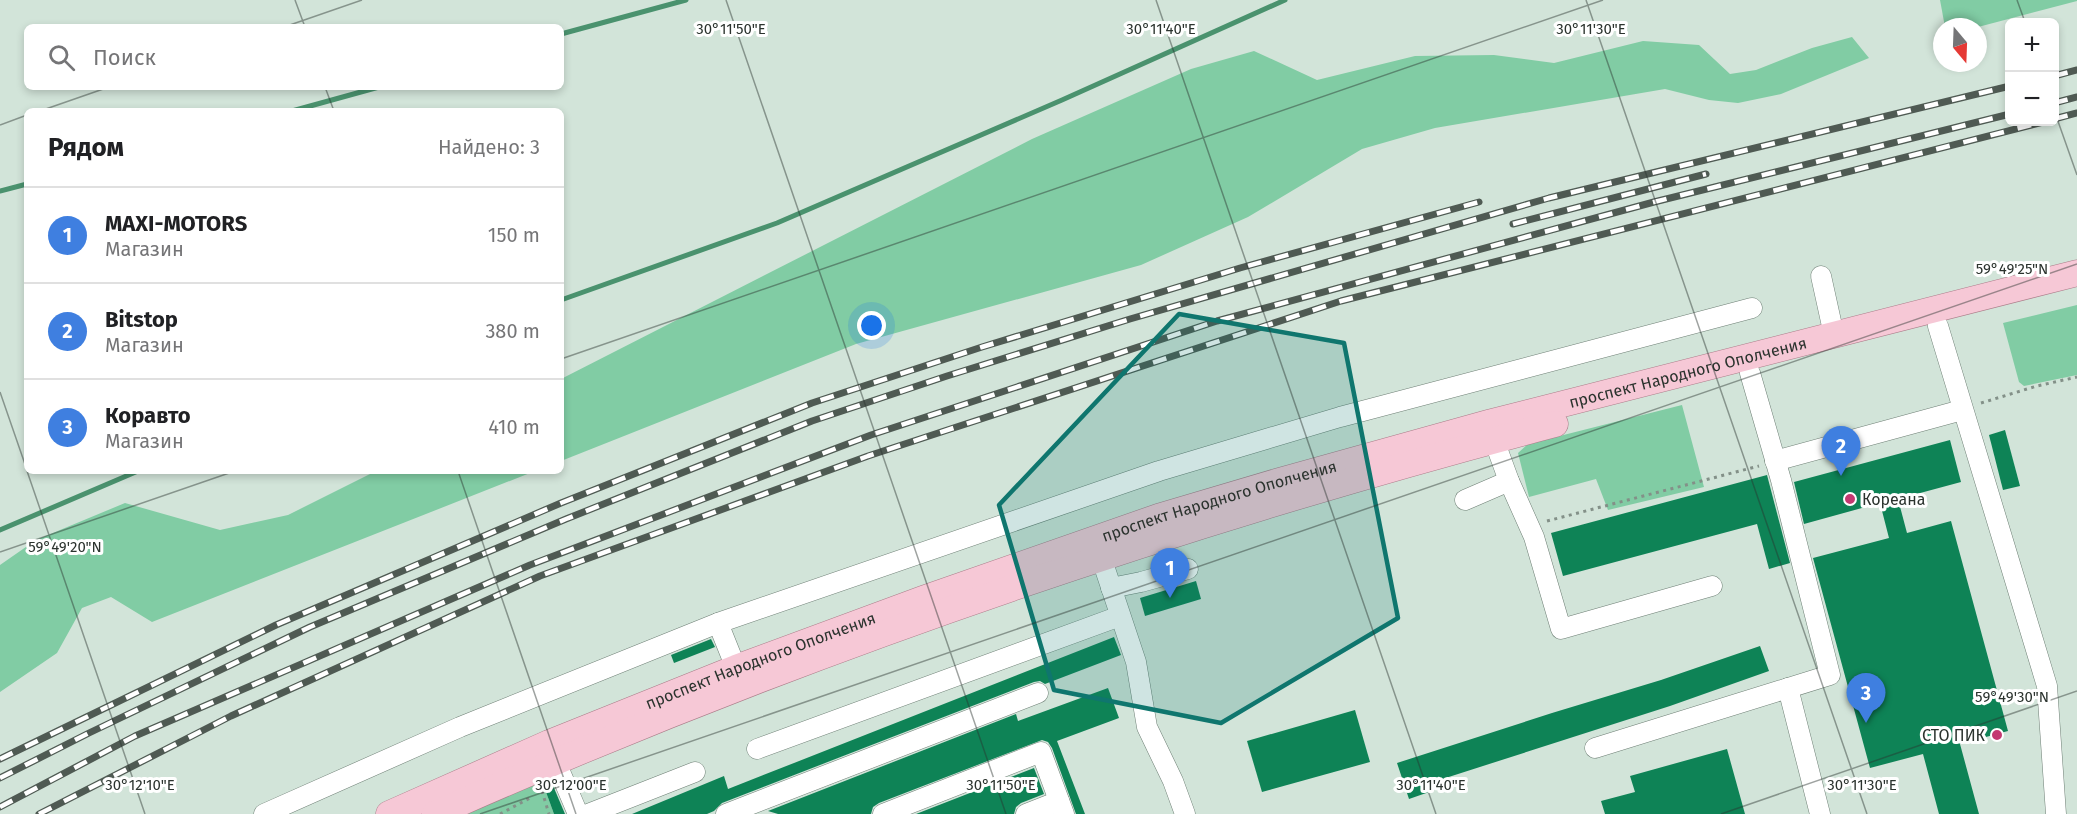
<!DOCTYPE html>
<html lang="ru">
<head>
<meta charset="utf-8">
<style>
  body { margin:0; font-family:"Fira Sans",sans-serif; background:#f6f6f6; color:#202124 }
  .controls { position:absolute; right:18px; top:18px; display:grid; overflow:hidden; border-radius:9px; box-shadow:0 3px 9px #0003 }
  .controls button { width:54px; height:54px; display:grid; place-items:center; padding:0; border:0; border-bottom:2px solid #e0e0e0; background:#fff; color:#202124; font:30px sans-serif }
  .compass { position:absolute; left:1933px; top:18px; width:54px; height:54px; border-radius:50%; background:#fff; box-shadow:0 3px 9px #0003; rotate:161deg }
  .you { position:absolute; left:872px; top:326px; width:21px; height:21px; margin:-15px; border:4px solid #fff; border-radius:50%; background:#1a73e8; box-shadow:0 0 0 9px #1a73e833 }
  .badge { display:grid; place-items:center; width:39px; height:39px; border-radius:50%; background:#c33971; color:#fff; font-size:20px; font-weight:700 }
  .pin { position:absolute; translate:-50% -50px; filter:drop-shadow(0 2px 3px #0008) }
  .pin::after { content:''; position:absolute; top:32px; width:21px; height:18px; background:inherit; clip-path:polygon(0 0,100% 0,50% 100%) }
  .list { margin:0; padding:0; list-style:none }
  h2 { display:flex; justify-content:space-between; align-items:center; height:78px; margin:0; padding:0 24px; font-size:26px }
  h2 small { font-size:20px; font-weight:400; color:#757577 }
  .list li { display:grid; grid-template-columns:39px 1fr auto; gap:18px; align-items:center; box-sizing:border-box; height:96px; padding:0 24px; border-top:2px solid #e0e0e0 }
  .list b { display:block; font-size:22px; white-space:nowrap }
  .list p { margin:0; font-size:20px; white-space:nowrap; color:#757577 }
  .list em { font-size:20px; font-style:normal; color:#757577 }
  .icon { flex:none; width:33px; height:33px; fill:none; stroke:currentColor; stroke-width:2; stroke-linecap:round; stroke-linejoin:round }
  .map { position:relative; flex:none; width:2077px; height:814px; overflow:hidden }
  .search { position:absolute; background:#fff; box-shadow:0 3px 9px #0003; left:24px; top:24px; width:540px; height:66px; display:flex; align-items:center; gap:15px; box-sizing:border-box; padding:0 21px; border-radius:9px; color:#757577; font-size:22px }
  .panel { position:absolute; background:#fff; box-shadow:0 3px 9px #0003; left:24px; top:108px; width:540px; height:366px; border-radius:9px }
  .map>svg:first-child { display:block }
  .green { fill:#81cca4 }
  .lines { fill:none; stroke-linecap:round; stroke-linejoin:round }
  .stream { stroke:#4a926e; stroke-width:5 }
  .building { fill:#0e8356 }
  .minor-casing { stroke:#6e7f75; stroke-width:21 }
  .major-casing { stroke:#ab7c89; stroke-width:27 }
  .path { stroke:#839088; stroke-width:3; stroke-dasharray:3 4.5; stroke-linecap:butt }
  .minor { stroke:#fff; stroke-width:20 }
  .major { stroke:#f6c8d6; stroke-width:26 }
  .rail-casing { stroke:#4f5a53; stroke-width:7 }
  .rail { stroke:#fff; stroke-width:4.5; stroke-dasharray:14; stroke-linecap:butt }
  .marked { fill:#0f766e; fill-opacity:0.2; stroke:#0f766e; stroke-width:4.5; stroke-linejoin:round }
  .ticks { fill:none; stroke:#2b332e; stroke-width:1.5; stroke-opacity:0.45 }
  .poi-dot { fill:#c33971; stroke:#fff; stroke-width:2 }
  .labels { text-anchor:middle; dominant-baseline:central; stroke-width:6; stroke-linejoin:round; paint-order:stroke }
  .street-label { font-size:16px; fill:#2b332e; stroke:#fff }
  .poi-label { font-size:16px; fill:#2b332e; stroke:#fff; text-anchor:start }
  .ticks-label { font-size:15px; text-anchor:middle; fill:#2b332e; stroke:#fff; stroke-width:6; stroke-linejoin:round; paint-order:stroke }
</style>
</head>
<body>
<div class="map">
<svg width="2077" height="814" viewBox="0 0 2077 814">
  <rect width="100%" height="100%" fill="#d2e4d9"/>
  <g class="green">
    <polygon points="1940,0 2077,0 2077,1 1978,27 1945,27"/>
    <polygon points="1852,37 1869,58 1781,94 1738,103 1709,100 1665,89 1435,128 1362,149 1248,217 1141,265 856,344 561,461 561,379 1032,139 1191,69 1254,51 1317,80 1415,56 1494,55 1554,63 1643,41 1699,45 1730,74 1756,70 1812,48"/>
    <polygon points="2077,305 2077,375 2024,386 2019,382 2003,323"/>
    <polygon points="1682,405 1704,487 1608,510 1596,479 1529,497 1518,453 1528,444"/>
    <polygon points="376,471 535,471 152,622 111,597 82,608 57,653 0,692 0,565 36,540 125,503 220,530 288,515"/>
    <polygon points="548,777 557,786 546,792 554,814 457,814"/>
  </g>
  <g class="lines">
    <g class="stream">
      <polyline points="561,34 686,0"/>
      <polyline points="292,111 379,87"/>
      <polyline points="0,191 27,184"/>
      <polyline points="561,300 777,223 1062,100 1285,0"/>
      <polyline points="0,530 138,471"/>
    </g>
  </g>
  <g class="building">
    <polygon points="2005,430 2020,486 2003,490 1989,435"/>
    <polygon points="1950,440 1961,482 1898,499 1907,533 1951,521 2008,731 1960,744 1979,814 1939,814 1923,754 1870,768 1813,558 1889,538 1880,503 1804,524 1794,482"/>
    <polygon points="1767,475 1790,563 1769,569 1757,524 1563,576 1551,533"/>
    <polygon points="1196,581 1201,599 1145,616 1140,598"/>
    <polygon points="1114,637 1121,655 1045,684 1040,681 1034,682 722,803 714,811 707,814 632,814 724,776 728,789"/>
    <polygon points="711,639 715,647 674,663 671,655"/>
    <polygon points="1760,646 1769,671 1670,706 1430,783 1432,791 1409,799 1397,763 1552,713 1661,680"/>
    <polygon points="1108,688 1119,718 1057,741 1085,814 1076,814 1052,748 1048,742 1042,740 879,803 873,807 871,814 778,814 768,811 1016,714 1018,721"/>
    <polygon points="1355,710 1370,762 1262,792 1247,741"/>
    <polygon points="1727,749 1745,814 1605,814 1601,801 1635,792 1630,776"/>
    <polygon points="1034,768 1044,794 1021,803 1016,807 1014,814 916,814"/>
    <polygon points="554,788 565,814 554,814 546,792"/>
  </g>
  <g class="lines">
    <g class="minor-casing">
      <g id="minor">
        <polyline points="1821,276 1834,335"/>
        <polyline points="1938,326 2047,686 2056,814"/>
        <polyline points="1490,429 1509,481 1534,537 1561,629 1712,586"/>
        <polyline points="1775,461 1962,410"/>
        <polyline points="1465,500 1509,481"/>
        <polyline points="1101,557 1136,662 1147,727 1173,781 1185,814"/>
        <polyline points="1111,588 1141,582 1188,569"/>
        <polyline points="718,623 736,668"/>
        <polyline points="1788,688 1820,814"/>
        <polyline points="1595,748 1830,675 1781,480 1750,373"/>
        <polyline points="757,749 1120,616"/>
        <polyline points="555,760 578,814"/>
        <polyline points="264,814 460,727 718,623 1159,471 1340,417 1752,308"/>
        <polyline points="588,814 695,772"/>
        <polyline points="726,814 1038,693"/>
        <polyline points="883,814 1041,752 1064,814"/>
        <polyline points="1026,814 1059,801"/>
      </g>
    </g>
    <g class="major-casing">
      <g id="major">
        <path id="s1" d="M389,814L549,743L736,668L923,599L1158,517L1276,482L1488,423L2077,273"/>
        <path d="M435,814C797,653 1172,525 1555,424"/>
      </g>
    </g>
    <g class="path">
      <polyline points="1981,403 2037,386 2077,377"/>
      <polyline points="1547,521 1759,466"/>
      <polyline points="542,791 549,814"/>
      <polyline points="500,814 530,798"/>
    </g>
    <use href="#minor" class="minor"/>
    <use href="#major" class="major"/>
    <g class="rail-casing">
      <g id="rail">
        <polyline points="2054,76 2077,70"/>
        <polyline points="2054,103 2077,97"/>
        <polyline points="2054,119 2077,113"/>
        <polyline points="1513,224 1706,174"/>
        <polyline points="0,759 276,625 561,503 812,403 982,347 1240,268 1479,202"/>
        <polyline points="0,778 89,733 310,627 566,519 812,421 947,376 1130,319 1549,198 2010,86"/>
        <polyline points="0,807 135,736 530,565 871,435 1217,321 1654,202 2010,114"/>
        <polyline points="39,814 231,716 540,576 868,456 1341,301 2043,122"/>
      </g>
    </g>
    <use href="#rail" class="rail"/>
  </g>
  <path class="marked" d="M1179,314L1344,343L1398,618L1221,723L1054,690L999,505Z"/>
  <path class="ticks" d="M295,0L305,27M726,0L1006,814M1156,0L1436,814M1586,0L1867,814M2017,0L2025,22M284,27L362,0M325,87L334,111M2054,110L2077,175M40,111L109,87M0,125L27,115M561,359L1603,0M0,392L27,470M27,471L145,814M458,471L576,814M0,552L235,471M480,814L2077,264M1721,814L2077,691"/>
  <g class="poi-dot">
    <circle cx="1850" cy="499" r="6"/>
    <circle cx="1997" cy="735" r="6"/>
  </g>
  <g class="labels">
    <g class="street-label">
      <text stroke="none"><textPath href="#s1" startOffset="1374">проспект Народного Ополчения</textPath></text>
      <text stroke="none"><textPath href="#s1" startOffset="888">проспект Народного Ополчения</textPath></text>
      <text stroke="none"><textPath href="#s1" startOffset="402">проспект Народного Ополчения</textPath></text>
    </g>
    <g class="poi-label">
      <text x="1862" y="499">Кореана</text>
      <text x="1985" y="735" text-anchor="end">СТО ПИК</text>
    </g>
  </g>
  <g class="ticks-label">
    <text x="731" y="34">30°11'50"E</text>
    <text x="1161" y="34">30°11'40"E</text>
    <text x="1591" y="34">30°11'30"E</text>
    <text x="2012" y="274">59°49'25"N</text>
    <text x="65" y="552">59°49'20"N</text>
    <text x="2012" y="702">59°49'30"N</text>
    <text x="140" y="790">30°12'10"E</text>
    <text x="571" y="790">30°12'00"E</text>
    <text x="1001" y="790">30°11'50"E</text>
    <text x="1431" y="790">30°11'40"E</text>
    <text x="1862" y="790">30°11'30"E</text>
  </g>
</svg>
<div class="controls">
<button>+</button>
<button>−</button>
</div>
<svg class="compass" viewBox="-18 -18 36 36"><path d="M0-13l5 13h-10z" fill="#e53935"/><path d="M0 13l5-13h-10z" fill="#757577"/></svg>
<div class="you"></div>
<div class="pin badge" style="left:1170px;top:598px;background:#3f7fe0">1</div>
<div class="pin badge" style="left:1841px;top:476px;background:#3f7fe0">2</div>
<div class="pin badge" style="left:1866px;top:723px;background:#3f7fe0">3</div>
<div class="search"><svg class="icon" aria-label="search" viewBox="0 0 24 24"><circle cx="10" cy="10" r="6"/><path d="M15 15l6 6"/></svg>Поиск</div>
<section class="panel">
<h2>Рядом<small>Найдено: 3</small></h2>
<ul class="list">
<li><span class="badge" style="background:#3f7fe0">1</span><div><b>MAXI-MOTORS</b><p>Магазин</p></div><em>150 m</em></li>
<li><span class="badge" style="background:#3f7fe0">2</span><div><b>Bitstop</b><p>Магазин</p></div><em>380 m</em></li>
<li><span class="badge" style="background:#3f7fe0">3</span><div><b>Коравто</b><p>Магазин</p></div><em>410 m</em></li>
</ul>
</section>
</div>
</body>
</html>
